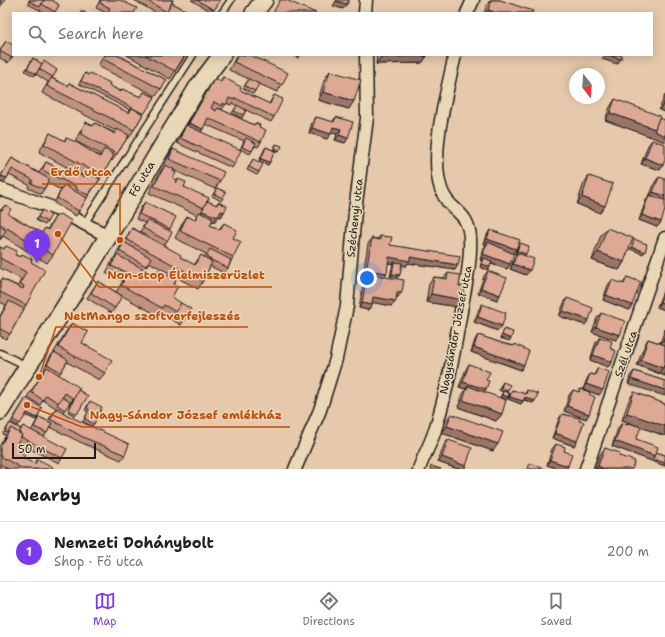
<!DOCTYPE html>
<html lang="en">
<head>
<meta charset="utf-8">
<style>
  body { margin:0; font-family:"Shantell Sans",sans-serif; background:#f6f6f6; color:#222 }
  .compass { position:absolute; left:569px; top:68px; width:36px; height:36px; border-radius:50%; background:#fff; box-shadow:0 2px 10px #0003; rotate:163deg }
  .scale { position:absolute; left:12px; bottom:10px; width:84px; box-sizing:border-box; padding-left:4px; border:2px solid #1c1c1c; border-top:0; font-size:11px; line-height:14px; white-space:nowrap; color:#1c1c1c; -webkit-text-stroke:3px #e9d7b5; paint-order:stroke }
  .you { position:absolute; left:367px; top:278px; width:14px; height:14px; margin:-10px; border:3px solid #fff; border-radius:50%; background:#1a73e8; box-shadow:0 0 0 6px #1a73e833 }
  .badge { display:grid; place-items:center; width:26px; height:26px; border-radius:50%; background:#7c3aed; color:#fff; font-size:13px; font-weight:700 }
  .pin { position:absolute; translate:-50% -33px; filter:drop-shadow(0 1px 2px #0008) }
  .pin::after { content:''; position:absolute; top:21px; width:14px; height:12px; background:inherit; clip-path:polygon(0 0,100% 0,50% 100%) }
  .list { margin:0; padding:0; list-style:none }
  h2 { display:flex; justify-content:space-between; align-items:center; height:52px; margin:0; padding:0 16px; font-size:17px }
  h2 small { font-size:13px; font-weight:400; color:#767676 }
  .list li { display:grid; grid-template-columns:26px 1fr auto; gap:12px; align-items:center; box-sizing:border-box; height:60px; padding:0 16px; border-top:1px solid #e0e0e0 }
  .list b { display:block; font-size:15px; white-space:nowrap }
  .list p { margin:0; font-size:13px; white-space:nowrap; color:#767676 }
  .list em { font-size:13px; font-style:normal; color:#767676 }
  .icon { flex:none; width:22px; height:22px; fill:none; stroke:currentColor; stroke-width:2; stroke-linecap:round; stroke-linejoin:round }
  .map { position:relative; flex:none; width:665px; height:469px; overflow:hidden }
  .search { position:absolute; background:#fff; box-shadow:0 2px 10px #0003; left:12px; right:12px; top:12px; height:44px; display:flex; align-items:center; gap:10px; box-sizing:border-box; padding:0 14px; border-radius:0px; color:#767676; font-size:15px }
  .sheet { height:112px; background:#fff }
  nav { display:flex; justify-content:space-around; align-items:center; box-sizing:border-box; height:56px; border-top:1px solid #e0e0e0; background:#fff; font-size:11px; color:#767676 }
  nav a { display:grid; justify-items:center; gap:2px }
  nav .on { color:#7c3aed }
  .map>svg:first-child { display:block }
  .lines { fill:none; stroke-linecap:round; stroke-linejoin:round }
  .service-casing { stroke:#1c1c1c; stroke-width:9 }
  .minor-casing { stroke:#1c1c1c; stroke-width:15 }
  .secondary-casing { stroke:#1c1c1c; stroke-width:20 }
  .service { stroke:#e9d7b5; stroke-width:6 }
  .minor { stroke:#e9d7b5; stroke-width:12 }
  .secondary { stroke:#e9d7b5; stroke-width:17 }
  .wall { fill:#bf917f; stroke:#1c1c1c }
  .shaded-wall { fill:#9b7668; stroke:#1c1c1c }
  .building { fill:#dea994; stroke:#1c1c1c }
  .labels { text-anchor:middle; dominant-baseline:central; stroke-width:3; stroke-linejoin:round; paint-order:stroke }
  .street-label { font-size:11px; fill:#1c1c1c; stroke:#e9d7b5 }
  .leader { fill:none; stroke:#bf4d0f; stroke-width:1.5 }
  .callout-dot { fill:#bf4d0f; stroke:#e9d7b5; stroke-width:1.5 }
  .callout-label { font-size:12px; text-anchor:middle; font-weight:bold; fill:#bf4d0f; stroke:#e9d7b5; stroke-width:3; stroke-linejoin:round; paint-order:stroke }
</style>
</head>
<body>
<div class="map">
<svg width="665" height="469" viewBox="0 0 665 469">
  <rect width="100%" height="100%" fill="#e6c9ab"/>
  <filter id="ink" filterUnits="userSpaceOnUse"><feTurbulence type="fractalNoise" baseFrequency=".025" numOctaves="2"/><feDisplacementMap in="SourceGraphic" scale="8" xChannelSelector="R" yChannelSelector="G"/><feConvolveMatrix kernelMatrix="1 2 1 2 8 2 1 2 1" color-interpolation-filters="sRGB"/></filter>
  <g filter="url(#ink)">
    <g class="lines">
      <g class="service-casing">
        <g id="service">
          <polyline points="222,13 231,0"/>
          <polyline points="84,224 193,55"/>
          <polyline points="0,353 27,366"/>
        </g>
      </g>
      <g class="minor-casing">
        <g id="minor">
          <polyline points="365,13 366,0"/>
          <polyline points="467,13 473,0"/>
          <polyline points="0,189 56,209 108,236"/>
          <polyline points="295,469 320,410 336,359 347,306 355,211 367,118 366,55"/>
          <path d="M419,469C423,457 430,445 434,433C447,393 454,352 461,311C465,287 471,264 470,239C469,209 449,213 441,189C429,154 447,92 455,55"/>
          <polyline points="586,469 665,238"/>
        </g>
      </g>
      <g class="secondary-casing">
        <g id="secondary">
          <polyline points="254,13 264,0"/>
          <polyline points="0,411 83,278 198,87 222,55"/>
        </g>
      </g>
      <use href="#service" class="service"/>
      <use href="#minor" class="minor"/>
      <use href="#secondary" class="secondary"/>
    </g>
    <g class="wall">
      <polygon points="0,0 5,0 0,7"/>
      <polygon points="29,0 52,0 59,5 54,13 45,13 28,4"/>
      <polygon points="100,0 120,0 134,13 106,13 96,8"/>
      <polygon points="134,0 173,0 172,3 191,13 156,13"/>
      <polygon points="191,0 218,0 220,1 212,12"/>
      <polygon points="490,0 500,0 532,13 484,13 487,5"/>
      <polygon points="6,41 13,55 8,63 0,58 0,50"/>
      <polygon points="104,55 117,55 167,80 156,96 98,66"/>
      <polygon points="127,55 186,55 170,79"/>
      <polygon points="237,55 250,55 282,85 277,92 257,83 255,91 253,94 243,88 249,79 229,70"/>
      <polygon points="292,55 300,55 298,58"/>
      <polygon points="377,55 427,55 427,56 422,63 376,64"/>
      <polygon points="33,58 42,64 57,70 52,78 67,86 69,83 128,113 130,110 79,84 85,73 120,91 122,89 141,97 144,92 155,97 142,116 134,130 129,138 128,137 112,161 111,160 102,176 97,184 97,183 87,198 76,216 54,203 61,190 48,183 41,194 28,188 29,185 9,175 3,183 0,182 0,177 12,158 39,173 46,162 64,171 66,168 83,176 39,152 45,141 50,133 64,141 66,138 99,156 100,154 75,141 81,130 86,122 93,126 95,123 115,133 116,131 42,93 48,82 36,74 34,76 25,71"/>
      <polygon points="330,71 349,109 318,100 325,78"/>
      <polygon points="223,77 240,90 269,104 274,95 274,117 271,122 246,110 242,118 232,113 237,106 232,103 231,105 226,103 222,110 220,108 220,109 254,125 255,123 259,127 261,142 258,147 255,146 250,154 240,149 244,141 205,124 201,132 235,163 232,168 177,143 183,130 186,125 187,125 211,83 215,78 220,81"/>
      <polygon points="665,95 665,112 659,110"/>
      <polygon points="615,99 650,136 605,120 610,107"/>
      <polygon points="316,117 332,122 336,117 348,138 345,143 335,140 337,134 331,133 327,139 309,133 312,122"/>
      <polygon points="652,140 663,165 660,170 641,164 648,145"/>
      <polygon points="276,144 278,152 274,151 268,165 259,161 264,150 266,147 273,150"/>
      <polygon points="173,149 220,181 215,189 173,170 173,178 176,181 178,179 184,187 207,201 216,205 218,202 224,212 221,217 218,216 214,222 212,221 210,225 219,229 224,223 233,238 233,257 228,268 224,273 210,266 203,281 198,289 149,262 144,270 154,275 158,270 174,284 172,297 184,320 181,325 159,312 157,315 117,293 115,308 111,313 87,298 98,281 116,292 123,281 106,273 111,263 116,256 115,256 120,247 132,228 140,232 145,223 136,219 141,207 145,202 170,229 168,231 167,241 164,245 180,257 194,265 201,255 204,257 206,254 175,238 182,224 187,216 194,220 197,215 149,193 160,172 164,166 168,157"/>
      <polygon points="253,159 259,172 257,175 247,170"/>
      <polygon points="589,176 600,213 577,204 584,183"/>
      <polygon points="659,177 661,222 657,227 639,220 646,200 649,195 650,195 655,182"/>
      <polygon points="217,188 223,198 221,201 212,196"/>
      <polygon points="5,205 8,214 42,233 45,228 47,230 55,217 53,255 47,263 3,236 0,240 0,210 1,210"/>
      <polygon points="42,210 47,222 45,225 36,220"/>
      <polygon points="607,228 624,262 619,270 592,260 601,235"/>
      <polygon points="490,230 513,253 510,264 507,269 491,264 488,270 480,267 482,260 480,260 484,247 486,245 484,244 487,235"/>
      <polygon points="380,236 390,245 455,270 408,263 406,266 402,265 398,277 390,276 393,264 388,263 384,277 398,297 397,297 392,306 372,302 372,305 368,310 359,308 364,279 366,275 363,275 368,244 372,238 377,239"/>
      <polygon points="520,243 525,256 526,275 510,269 514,258 517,254 515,254 518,245"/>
      <polygon points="6,246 15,255 20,257 22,254 31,262 26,305 10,334 6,339 0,336 0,316 6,305 0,302 0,282 2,279 18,286 21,279 0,268 0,247 4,249"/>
      <polygon points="488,271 500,295 497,300 478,293 484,276"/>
      <polygon points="448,273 459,286 458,307 426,302 429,284 434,277 444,278"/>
      <polygon points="627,277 629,310 603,300 608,285 612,280 623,284"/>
      <polygon points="665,288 665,310 657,307 663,291"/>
      <polygon points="567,298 585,325 559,316 564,303"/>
      <polygon points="482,304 502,326 498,331 474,322 479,309"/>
      <polygon points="601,313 620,335 616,340 592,332 597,318"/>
      <polygon points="72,323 82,343 105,373 99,380 67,362 59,375 78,390 88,396 75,416 68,412 73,399 70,404 69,403 63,412 125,455 121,460 80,442 50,427 44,437 62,458 59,463 18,443 17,450 23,458 34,464 37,459 52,469 0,469 0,445 6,435 3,434 10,423 21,429 23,426 31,431 36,422 39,417 48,421 56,408 43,400 40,405 27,397 45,370 44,369 50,357 54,352 67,330"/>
      <polygon points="665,329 665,376 637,365 645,344 648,339 660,343"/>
      <polygon points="478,335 505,344 514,346 515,344 521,370 471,352 475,340"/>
      <polygon points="600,337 610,348 612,362 608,367 590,360 596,342"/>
      <polygon points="469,364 486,380 486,389 484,392 502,414 496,421 458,407 463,394 466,389 459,387 466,369"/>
      <polygon points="598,368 599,395 583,389 587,379 590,374 594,375"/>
      <polygon points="634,371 665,381 628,384 630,376"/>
      <polygon points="503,382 508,397 506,400 500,397 503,392 499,390 501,385"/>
      <polygon points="580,389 589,394 589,414 586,419 564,411 569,395 573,390 578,392"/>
      <polygon points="512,390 525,394 527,390 533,403 524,400 521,404 508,399 511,392"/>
      <polygon points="634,392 665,404 665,436 622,420 629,400"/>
      <polygon points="26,398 37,418 36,420 25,415 18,426 11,422"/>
      <polygon points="90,401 94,424 92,426 83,422 88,412 85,410"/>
      <polygon points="451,414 493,451 442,433 446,421"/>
      <polygon points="562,414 579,421 574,446 552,438 559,419"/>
      <polygon points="622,423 627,425 629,423 636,439 656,452 665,455 665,466 612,446 618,428"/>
      <polygon points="448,440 464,469 458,469 438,462 444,445"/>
      <polygon points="556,444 564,451 568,466 566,469 559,469 547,465 552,449"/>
      <polygon points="605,448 619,456 632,469 595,469 600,455"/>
    </g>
    <g class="shaded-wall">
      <polygon points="336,1 347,4 343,9 333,6"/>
      <polygon points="488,10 497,13 486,13"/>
      <polygon points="605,55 609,55 621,59 617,64 602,59"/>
      <polygon points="427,56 422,63 376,64 381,57"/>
      <polygon points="323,92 354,101 349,109 318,100"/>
      <polygon points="663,105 665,106 665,112 659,110"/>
      <polygon points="610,113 655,129 665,136 665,142 605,120"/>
      <polygon points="189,123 203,129 199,134 186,128"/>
      <polygon points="333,127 341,129 337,134 329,132"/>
      <polygon points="312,128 331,134 327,139 309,133"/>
      <polygon points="339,135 348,138 345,143 335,140"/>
      <polygon points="275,148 280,150 278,152 273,151"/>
      <polygon points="645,158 663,165 660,170 641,164"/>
      <polygon points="261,159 270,162 268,165 259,161"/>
      <polygon points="1,176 7,178 3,183 0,182 0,178"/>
      <polygon points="653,192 665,196 665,201 650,197"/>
      <polygon points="582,197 605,206 600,213 577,204"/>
      <polygon points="202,211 218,217 214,222 199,216"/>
      <polygon points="221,211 224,212 221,217 217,216"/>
      <polygon points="642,215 661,222 657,227 639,220"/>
      <polygon points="487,239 516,249 513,254 488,242 486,245 484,244"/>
      <polygon points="632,247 645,252 643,254 630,249"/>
      <polygon points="517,251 526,254 524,257 515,254"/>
      <polygon points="598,252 624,262 619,270 592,260"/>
      <polygon points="483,254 510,264 507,269 483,261 484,258 482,260 480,260"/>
      <polygon points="389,257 410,257 458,265 455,270 408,263 406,266 394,264 394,262 393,264 386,262"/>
      <polygon points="482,264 490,267 488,270 480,267"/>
      <polygon points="513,264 530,270 526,275 510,269"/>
      <polygon points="366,270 387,273 383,278 367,274 366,275 363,275"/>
      <polygon points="392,274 400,275 398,277 390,276"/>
      <polygon points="481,288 500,295 497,300 478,293"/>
      <polygon points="397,292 402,292 398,297 394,297"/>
      <polygon points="431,294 463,300 458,307 426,302"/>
      <polygon points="606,295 632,305 629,310 603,300"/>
      <polygon points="373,297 396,301 392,306 369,302"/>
      <polygon points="660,302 665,304 665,310 657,307"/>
      <polygon points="362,303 372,305 368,310 359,308"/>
      <polygon points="563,311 589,320 585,325 559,316"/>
      <polygon points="478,317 502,326 498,331 474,322"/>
      <polygon points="596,327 620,335 616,340 592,332"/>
      <polygon points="502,335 511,339 509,341 500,338"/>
      <polygon points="663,340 665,341 665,347 659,345"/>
      <polygon points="474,347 524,365 521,370 471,352"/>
      <polygon points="593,355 612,362 608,367 590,360"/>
      <polygon points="641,360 663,368 659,373 637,365"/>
      <polygon points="664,366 665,366 665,376 659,373"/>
      <polygon points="631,379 665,390 665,396 628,384"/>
      <polygon points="463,382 486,389 483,394 468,386 466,389 459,387"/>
      <polygon points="586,384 603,390 599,395 583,389"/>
      <polygon points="501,388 508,390 506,393 499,390"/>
      <polygon points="502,395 508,397 506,400 500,397"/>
      <polygon points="510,397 523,401 521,404 508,399"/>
      <polygon points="525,397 535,401 533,403 523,399"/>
      <polygon points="463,400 502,414 496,421 458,407"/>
      <polygon points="567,406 589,414 586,419 564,411"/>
      <polygon points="27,413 37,418 36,420 25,415"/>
      <polygon points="627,413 665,426 665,436 622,420"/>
      <polygon points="447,426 498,444 493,451 442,433"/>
      <polygon points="555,433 577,441 574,446 552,438"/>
      <polygon points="615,441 655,456 665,463 665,466 612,446"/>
      <polygon points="442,457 466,466 464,469 458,469 438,462"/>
      <polygon points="550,460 568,466 566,469 559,469 547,465"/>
      <polygon points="598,466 605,469 596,469"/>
    </g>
    <g class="building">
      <polygon points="0,0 5,0 3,3 0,2"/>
      <polygon points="30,0 44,0 40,7 29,1"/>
      <polygon points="44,0 52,0 59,5 55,12 42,4"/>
      <polygon points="101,0 120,0 137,8 134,13 107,13 110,8 100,3"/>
      <polygon points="146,0 173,0 167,12"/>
      <polygon points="197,0 218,0 220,1 214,10"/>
      <polygon points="280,0 286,0 316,13 273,13"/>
      <polygon points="337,0 349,0 347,4 336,1"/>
      <polygon points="491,0 500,0 533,11 532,13 497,13 488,10"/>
      <polygon points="172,3 191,13 166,13"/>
      <polygon points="81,10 86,13 80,13"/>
      <polygon points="6,41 13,45 13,55 12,58 0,51"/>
      <polygon points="105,55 117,55 167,80 161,89 103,59"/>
      <polygon points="145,55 185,55 175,71"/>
      <polygon points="238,55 250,55 288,73 282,85 234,62"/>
      <polygon points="381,55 427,55 427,56 381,57"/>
      <polygon points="609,55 622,55 621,59"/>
      <polygon points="33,58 42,64 36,74 27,69"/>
      <polygon points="44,61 57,70 53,77 39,69"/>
      <polygon points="330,71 361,80 354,101 323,92"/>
      <polygon points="85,73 88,75 90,73 110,83 109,85 121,92 122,89 141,97 144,92 155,97 144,114 81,81"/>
      <polygon points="223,77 241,87 240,90 270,104 274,95 283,99 274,117 235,98 234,100 229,98 226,105 223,103 222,106 214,102 211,108 216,111 218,108 254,125 255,123 260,125 259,127 266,130 261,142 208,118 203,129 189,123 215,78 221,82"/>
      <polygon points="51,78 68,86 69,83 129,113 132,108 143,114 134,130 47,86"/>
      <polygon points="249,79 259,84 255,91 245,86"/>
      <polygon points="615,99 660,116 655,129 610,113"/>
      <polygon points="665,100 665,106 663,105"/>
      <polygon points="237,105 246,110 243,115 234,111"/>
      <polygon points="316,117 334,122 336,117 353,122 348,138 339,135 341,129 333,127 331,134 312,128"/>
      <polygon points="659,118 665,120 665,136 654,131 655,129"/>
      <polygon points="86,122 93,126 95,123 115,134 117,129 129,135 117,154 80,133"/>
      <polygon points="186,125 241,150 235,163 180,138"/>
      <polygon points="50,133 65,141 66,138 76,142 100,157 104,149 114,155 102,176 44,144"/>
      <polygon points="246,138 256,143 252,151 242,147"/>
      <polygon points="652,140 665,144 665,160 663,165 645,158"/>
      <polygon points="276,144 282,146 280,150 275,148"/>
      <polygon points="266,147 275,151 270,162 261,159"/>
      <polygon points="173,149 224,172 220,181 169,159"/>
      <polygon points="12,158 49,179 44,189 31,183 33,180 12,169 7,178 1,176"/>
      <polygon points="253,159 263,164 259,172 249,167"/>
      <polygon points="46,162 64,171 66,168 84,177 86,172 100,179 88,195 76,189 77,187 42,170"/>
      <polygon points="165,165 174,169 173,171 176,173 173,178 177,180 176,183 178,179 186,182 184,187 209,198 204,208 154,186"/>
      <polygon points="589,176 613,184 605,206 582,197"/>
      <polygon points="659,177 665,179 665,196 653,192"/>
      <polygon points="64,185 87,198 79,211 57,198"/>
      <polygon points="217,188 226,192 223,198 214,194"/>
      <polygon points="649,195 665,200 665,210 661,222 642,215"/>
      <polygon points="207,201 217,205 218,202 227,206 224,212 221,211 218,217 202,211"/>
      <polygon points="145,202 176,217 170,229 139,214"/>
      <polygon points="5,205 11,209 8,214 42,233 45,228 48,230 55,217 60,214 72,221 53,255 0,224 0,210 2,210"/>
      <polygon points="42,210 51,215 47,222 38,217"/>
      <polygon points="199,212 213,219 210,225 220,230 224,223 237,230 233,238 241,242 233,257 180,231 187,216 195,220"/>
      <polygon points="147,220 172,232 167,241 143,228"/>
      <polygon points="0,227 6,230 1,238 0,238"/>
      <polygon points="132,228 181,255 180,257 195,265 201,255 212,262 203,281 126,239"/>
      <polygon points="607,228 633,238 624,262 598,252"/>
      <polygon points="490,230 520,240 516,249 487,239"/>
      <polygon points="380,236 392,237 390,245 460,256 458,265 410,257 410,261 389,257 387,273 366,270 372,238 380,240"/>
      <polygon points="634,239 647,244 645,252 632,247"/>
      <polygon points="124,242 151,258 146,266 119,251"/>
      <polygon points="488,242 514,254 510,264 483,254"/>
      <polygon points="520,243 529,246 526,254 517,251"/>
      <polygon points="6,246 17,251 15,255 21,257 22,254 32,259 31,262 45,270 26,305 0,292 0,283 2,279 23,289 24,286 20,284 26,272 0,258 0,247 4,249"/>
      <polygon points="210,249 231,260 228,268 209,259 207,255"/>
      <polygon points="517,253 534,259 530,270 513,264"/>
      <polygon points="117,255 155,275 158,270 176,280 174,284 178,286 172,297 181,303 176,312 164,305 162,308 121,285 128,273 111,266"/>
      <polygon points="484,258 492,261 490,267 482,264"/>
      <polygon points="394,262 402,263 400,275 392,274"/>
      <polygon points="488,271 507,278 500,295 481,288"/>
      <polygon points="448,273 461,275 459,286 465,286 463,300 431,294 434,277 447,279"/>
      <polygon points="367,274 404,280 402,292 397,292 396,301 373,297 372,305 362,303"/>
      <polygon points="627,277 641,282 632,305 606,295 612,280 624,284"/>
      <polygon points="98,281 122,296 115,308 91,293"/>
      <polygon points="665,289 665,304 660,302"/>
      <polygon points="567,298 593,308 589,320 563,311"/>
      <polygon points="9,301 24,309 10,334 0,329 0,317"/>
      <polygon points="181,303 191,309 184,320 174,314"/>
      <polygon points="482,304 506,313 502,326 478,317"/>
      <polygon points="601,313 625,321 620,335 596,327"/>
      <polygon points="72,323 88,332 82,343 112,360 105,373 58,347"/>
      <polygon points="504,329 513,332 511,339 502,335"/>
      <polygon points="665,334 665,341 663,340"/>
      <polygon points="478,335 505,344 514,346 515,344 529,351 524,365 474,347"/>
      <polygon points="600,337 612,341 610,348 616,351 612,362 593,355"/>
      <polygon points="648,339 665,345 665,362 663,368 641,360"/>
      <polygon points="54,352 68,360 61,372 47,364"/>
      <polygon points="469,364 490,372 486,380 489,381 486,389 463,382"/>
      <polygon points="47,367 80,388 74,399 65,393 59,403 46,395 43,400 31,392"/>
      <polygon points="598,368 609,372 603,390 586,384 590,374 595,375"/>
      <polygon points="634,371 665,381 665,390 631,379"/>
      <polygon points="503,382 510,385 508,390 501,388"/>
      <polygon points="468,386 506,400 502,414 463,400"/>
      <polygon points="580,389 590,392 589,394 595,397 589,414 567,406 573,390 579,392"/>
      <polygon points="78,390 88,396 77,414 69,410"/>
      <polygon points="512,390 526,394 527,390 538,394 535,401 525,397 523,401 510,397"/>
      <polygon points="503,391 509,393 508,397 502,395"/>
      <polygon points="634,392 665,404 665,426 627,413"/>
      <polygon points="62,397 70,402 65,410 57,405"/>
      <polygon points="26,398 42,408 37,418 27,413 20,424 13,420"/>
      <polygon points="90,401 102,407 94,424 85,419 89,409 87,408"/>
      <polygon points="57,408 67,415 129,444 125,455 83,437 50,419"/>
      <polygon points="451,414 503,432 498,444 447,426"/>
      <polygon points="562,414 580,418 579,421 584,422 577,441 555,433"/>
      <polygon points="39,417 52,423 47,433 34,427"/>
      <polygon points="10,423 21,429 19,433 11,428 7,433 5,432"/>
      <polygon points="622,423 628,425 629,423 641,427 636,439 658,447 655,456 615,441"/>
      <polygon points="23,426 67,449 62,458 21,437 22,435 19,433"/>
      <polygon points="11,428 22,435 17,443 20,445 17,450 25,455 23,458 35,464 37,459 53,467 52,469 23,469 0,456 0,446"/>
      <polygon points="448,440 472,448 466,466 442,457"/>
      <polygon points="556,444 565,447 564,451 572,454 568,466 550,460"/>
      <polygon points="605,448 620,453 619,456 635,461 632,469 605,469 598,466"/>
      <polygon points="656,452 665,455 665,463 653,459"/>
      <polygon points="530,463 545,469 528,469"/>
      <polygon points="0,464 8,469 0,469"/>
      <polygon points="431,466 441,469 430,469"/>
    </g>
  </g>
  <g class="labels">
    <g class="street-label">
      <text transform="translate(142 179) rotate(-59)">Fő utca</text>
      <text transform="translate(355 218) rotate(-84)">Széchenyi utca</text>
      <text transform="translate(456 330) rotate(-79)">Nagysándor József utca</text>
      <text transform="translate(626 354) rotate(-71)">Szél utca</text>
    </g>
  </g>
  <path class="leader" d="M120 240L120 184H42M58 234L99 287H272M39 377L56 327H248M27 405L82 427H290"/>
  <g class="callout-dot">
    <circle cx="120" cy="240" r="4"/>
    <circle cx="58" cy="234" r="4"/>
    <circle cx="39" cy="377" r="4"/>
    <circle cx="27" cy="405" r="4"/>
  </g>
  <g class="callout-label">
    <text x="81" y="176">Erdő utca</text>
    <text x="186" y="279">Non-stop Élelmiszerüzlet</text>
    <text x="152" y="320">NetMango szoftverfejleszés</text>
    <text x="186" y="419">Nagy-Sándor József emlékház</text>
  </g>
</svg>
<svg class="compass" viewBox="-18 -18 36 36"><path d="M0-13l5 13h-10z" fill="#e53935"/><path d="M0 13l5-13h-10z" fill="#767676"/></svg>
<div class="scale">50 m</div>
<div class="you"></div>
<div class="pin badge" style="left:37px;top:263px">1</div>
<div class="search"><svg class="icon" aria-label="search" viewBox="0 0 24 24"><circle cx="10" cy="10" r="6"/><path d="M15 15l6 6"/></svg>Search here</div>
</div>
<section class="sheet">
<h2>Nearby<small></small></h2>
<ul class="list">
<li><span class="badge">1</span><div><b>Nemzeti Dohánybolt</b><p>Shop · Fő utca</p></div><em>200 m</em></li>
</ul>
</section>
<nav>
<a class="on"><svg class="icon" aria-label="map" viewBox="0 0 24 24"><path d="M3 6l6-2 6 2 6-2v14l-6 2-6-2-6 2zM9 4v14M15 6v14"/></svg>Map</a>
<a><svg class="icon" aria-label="directions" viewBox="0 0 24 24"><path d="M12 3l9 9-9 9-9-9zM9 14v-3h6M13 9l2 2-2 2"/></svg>Directions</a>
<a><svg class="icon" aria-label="saved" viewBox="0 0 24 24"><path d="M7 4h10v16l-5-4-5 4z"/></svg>Saved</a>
</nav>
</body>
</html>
